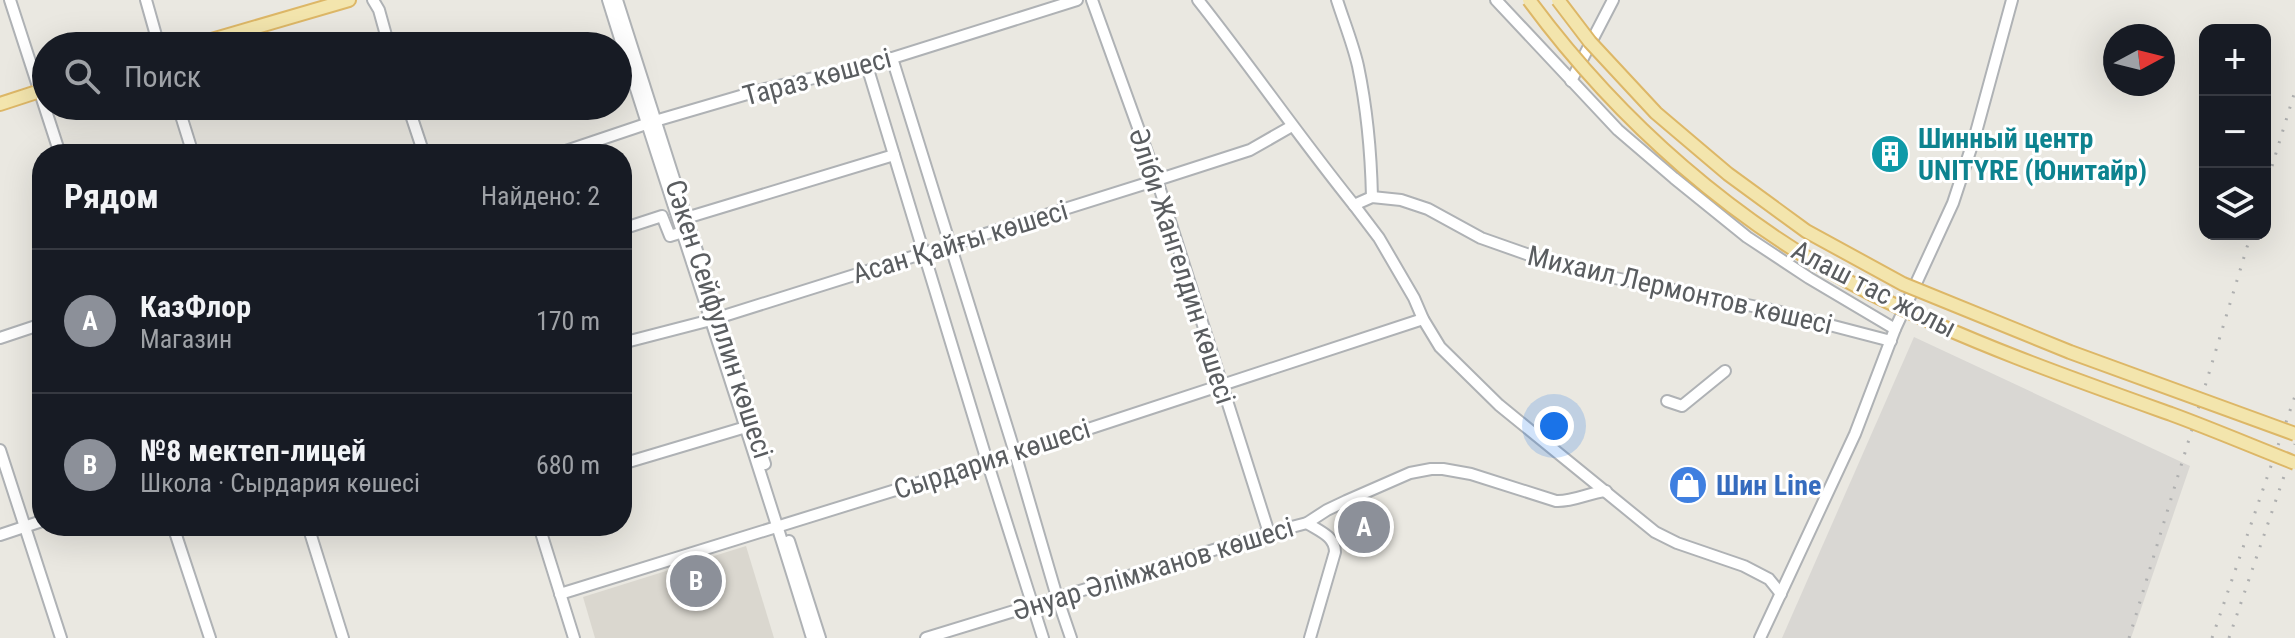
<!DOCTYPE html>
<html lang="ru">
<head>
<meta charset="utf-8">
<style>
  body { margin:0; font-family:"Roboto Condensed",sans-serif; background:#242831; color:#f1f3f6 }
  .controls { position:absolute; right:24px; top:24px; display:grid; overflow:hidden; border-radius:16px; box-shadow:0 8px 32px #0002 }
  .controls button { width:72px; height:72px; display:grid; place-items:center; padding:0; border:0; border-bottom:2px solid #363941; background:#171b24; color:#f1f3f6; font:40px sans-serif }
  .compass { position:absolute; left:2103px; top:24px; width:72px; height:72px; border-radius:50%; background:#171b24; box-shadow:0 8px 32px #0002; rotate:83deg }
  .you { position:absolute; left:1554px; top:426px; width:28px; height:28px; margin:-20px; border:6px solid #fff; border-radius:50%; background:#1a73e8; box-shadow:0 0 0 12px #1a73e833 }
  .badge { display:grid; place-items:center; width:52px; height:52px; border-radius:50%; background:#8c9099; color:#fff; font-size:26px; font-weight:700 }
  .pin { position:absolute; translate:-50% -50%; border:4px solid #fff; box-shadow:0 2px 8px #0006 }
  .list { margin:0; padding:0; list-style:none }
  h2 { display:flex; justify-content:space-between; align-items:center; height:104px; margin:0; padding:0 32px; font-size:34px }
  h2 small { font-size:26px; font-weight:400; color:#9ea1a6 }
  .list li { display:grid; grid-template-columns:52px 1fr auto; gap:24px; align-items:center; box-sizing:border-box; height:144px; padding:0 32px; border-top:2px solid #363941 }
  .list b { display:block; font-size:30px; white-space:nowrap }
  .list p { margin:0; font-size:26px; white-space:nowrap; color:#9ea1a6 }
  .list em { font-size:26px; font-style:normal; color:#9ea1a6 }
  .icon { flex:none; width:44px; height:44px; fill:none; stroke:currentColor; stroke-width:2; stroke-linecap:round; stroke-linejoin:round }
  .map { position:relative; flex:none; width:2295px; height:638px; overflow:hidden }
  .search { position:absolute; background:#171b24; box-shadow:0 8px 32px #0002; left:32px; top:32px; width:600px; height:88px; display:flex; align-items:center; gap:20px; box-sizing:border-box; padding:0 28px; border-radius:44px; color:#9ea1a6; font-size:30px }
  .panel { position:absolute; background:#171b24; box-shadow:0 8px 32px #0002; left:32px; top:144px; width:600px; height:392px; border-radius:32px }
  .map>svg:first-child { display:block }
  .industrial { fill:#d9d7d3 }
  .education { fill:#dad7cf }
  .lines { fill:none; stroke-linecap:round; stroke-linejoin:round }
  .minor-casing { stroke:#afb2b5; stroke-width:14 }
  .major-casing { stroke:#ddb767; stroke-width:16 }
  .minor { stroke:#fff; stroke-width:10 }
  .major { stroke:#f3e5ad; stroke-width:12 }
  .rail { stroke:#afb0b0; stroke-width:3; stroke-dasharray:2 10; stroke-linecap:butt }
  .major-bridge-casing { stroke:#ddb767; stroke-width:16; stroke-linecap:butt }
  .major-bridge { stroke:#f3e5ad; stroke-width:12 }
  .labels { text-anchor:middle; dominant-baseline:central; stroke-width:6; stroke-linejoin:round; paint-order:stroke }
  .street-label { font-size:28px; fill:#5a5d60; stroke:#fff }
  .culture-label { font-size:28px; font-weight:bold; fill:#0d838f; stroke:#fff; text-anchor:start }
  .shop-label { font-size:28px; font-weight:bold; fill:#366cbe; stroke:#fff; text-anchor:start }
</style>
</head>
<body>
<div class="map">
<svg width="2295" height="638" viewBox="0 0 2295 638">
  <rect width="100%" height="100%" fill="#eae8e1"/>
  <polygon class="industrial" points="1914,337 2190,466 2131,638 1782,638"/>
  <polygon class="education" points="746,546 774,638 595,638 583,597"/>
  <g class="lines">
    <g class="minor-casing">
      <g id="minor">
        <polyline points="10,0 60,154"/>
        <polyline points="146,0 159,46"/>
        <polyline points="373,0 379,10 389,46"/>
        <path d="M608,0C674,213 747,424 812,638"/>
        <polyline points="617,0 765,464"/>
        <polyline points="1092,0 1157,180 1269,533"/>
        <path d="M1198,0C1251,67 1300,138 1354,205L1372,197L1401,200L1428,209L1481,238L1566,268L1772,310L1891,341"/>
        <path d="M1337,0C1344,22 1353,44 1358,66C1367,109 1371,153 1372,197"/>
        <polyline points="1496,0 1618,130 1674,178 1747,237 1809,278 1895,329"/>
        <polyline points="892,58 1015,453 1057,597 1071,638"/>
        <polyline points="867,66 987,461 1043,638"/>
        <polyline points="1571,81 1613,0"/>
        <polyline points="178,106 193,154"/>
        <polyline points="408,106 424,154"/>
        <polyline points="557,154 655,121 761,90 867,66 1077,0"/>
        <polyline points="1354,205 1379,238 1414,298 1423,319 1440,347 1499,405 1655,532 1677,543 1744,566 1769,579 1781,594"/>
        <polyline points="686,218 894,155"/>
        <polyline points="622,229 662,216 670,236 683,232"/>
        <polyline points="0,338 42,324"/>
        <polyline points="622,343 711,320 1157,180 1250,150 1292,126"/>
        <polyline points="1667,401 1682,406 1725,371"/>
        <polyline points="0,450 61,638"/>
        <polyline points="622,464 746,427"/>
        <path d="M1307,523C1319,531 1335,536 1335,552L1310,638"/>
        <polyline points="173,526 210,638"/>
        <polyline points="308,526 343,638"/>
        <polyline points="539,526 574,638"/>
        <polyline points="0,535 42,521"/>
        <polyline points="789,541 820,638"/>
        <polyline points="560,594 1015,453 1423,319"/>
        <path d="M926,638L1269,533L1307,523L1327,510L1346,501L1410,473L1431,469H1443L1471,474L1556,501C1573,502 1588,493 1606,491"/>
        <polyline points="1760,638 1855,434 1895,329 1953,203 1975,136 2012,0"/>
      </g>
    </g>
    <g class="major-casing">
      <g id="major">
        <polyline points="191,46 349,0"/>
        <polyline points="0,104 46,89"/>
      </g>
    </g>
    <use href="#minor" class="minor"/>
    <use href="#major" class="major"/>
    <g class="rail">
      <polyline points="2265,189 2295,91"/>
      <polyline points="2129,638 2251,234"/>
      <polyline points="2212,638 2295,396"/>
      <polyline points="2229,638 2295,444"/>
    </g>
    <g class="major-bridge-casing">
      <g id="major-bridge">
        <path d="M1529,0C1619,122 1736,225 1872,294C1968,342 2070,378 2171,414C2212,429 2254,447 2295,463"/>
        <polyline points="1558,0 1590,42 1656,113 1728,174 1806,231 1903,284 2070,352 2295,434"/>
      </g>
    </g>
    <use href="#major-bridge" class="major-bridge"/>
  </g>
  <defs>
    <g id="building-disc" transform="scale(2)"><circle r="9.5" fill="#0f9aa8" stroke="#fff"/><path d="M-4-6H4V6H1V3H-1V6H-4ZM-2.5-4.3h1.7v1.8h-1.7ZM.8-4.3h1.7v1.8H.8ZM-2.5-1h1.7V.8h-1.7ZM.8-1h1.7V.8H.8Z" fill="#fff"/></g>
    <g id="shop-disc" transform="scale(2)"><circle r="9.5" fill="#3f7fe0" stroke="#fff"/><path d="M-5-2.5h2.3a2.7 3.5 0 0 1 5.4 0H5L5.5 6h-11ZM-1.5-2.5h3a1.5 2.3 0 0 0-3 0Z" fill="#fff"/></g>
  </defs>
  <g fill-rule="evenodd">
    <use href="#building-disc" x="1890" y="154"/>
    <use href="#shop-disc" x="1688" y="485"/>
  </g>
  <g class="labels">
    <g class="street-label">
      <text transform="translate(817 77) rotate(-15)">Тараз көшесі</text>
      <text transform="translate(960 242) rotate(-17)">Асан Қайғы көшесі</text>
      <text transform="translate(1182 266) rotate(72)">Әліби Жангелдин көшесі</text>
      <text transform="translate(1874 289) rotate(27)">Алаш тас жолы</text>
      <text transform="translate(1680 290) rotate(13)">Михаил Лермонтов көшесі</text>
      <text transform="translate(719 319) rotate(72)">Сәкен Сейфуллин көшесі</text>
      <text transform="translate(992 459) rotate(-18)">Сырдария көшесі</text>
      <text transform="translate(1153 569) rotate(-17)">Әнуар Әлімжанов көшесі</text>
    </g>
    <g class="culture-label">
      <text x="1918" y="138">Шинный центр<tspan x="1918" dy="32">UNITYRE (Юнитайр)</tspan></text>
    </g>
    <g class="shop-label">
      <text x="1716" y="485">Шин Line</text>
    </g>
  </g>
</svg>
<div class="controls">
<button>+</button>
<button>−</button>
<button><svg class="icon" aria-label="layers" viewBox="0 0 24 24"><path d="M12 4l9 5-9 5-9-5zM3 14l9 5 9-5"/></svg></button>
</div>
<svg class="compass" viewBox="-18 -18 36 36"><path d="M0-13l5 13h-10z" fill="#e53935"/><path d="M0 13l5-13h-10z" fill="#9ea1a6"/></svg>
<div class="you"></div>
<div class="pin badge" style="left:1364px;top:527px">A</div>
<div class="pin badge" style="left:696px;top:581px">B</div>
<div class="search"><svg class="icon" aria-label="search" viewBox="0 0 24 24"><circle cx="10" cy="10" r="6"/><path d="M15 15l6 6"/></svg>Поиск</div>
<section class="panel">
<h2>Рядом<small>Найдено: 2</small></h2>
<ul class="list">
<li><span class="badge">A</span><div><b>КазФлор</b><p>Магазин</p></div><em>170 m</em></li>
<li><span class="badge">B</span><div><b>№8 мектеп-лицей</b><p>Школа · Сырдария көшесі</p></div><em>680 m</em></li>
</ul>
</section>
</div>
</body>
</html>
